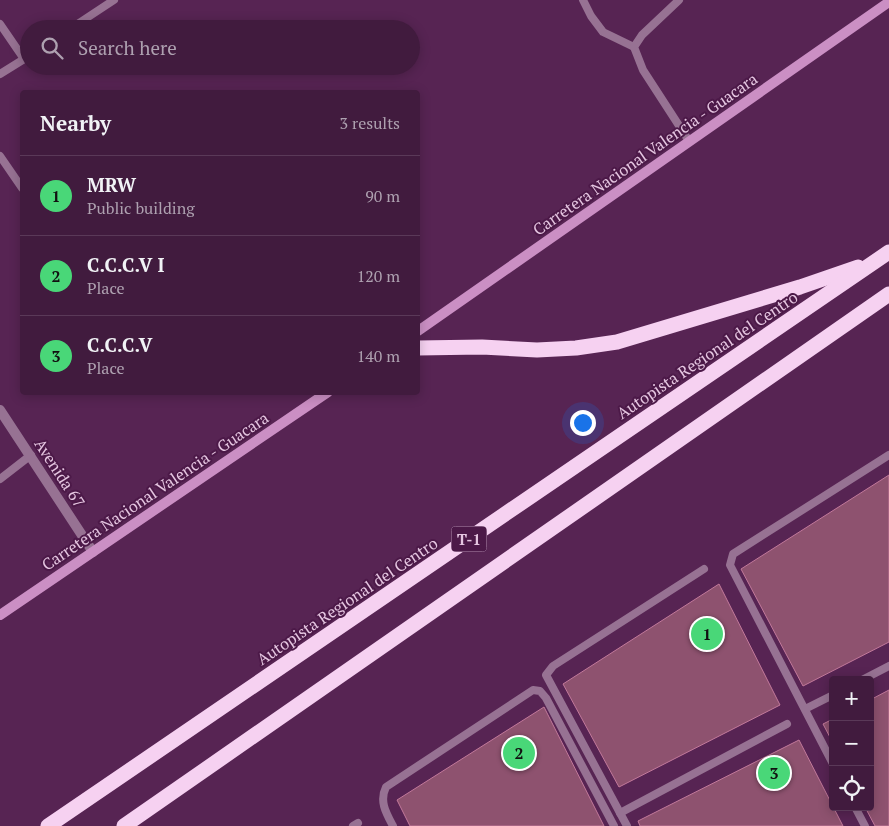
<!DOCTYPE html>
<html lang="en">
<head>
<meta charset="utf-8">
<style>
  body { margin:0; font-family:"PT Serif",serif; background:#482445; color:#f1f3f6 }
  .controls { position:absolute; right:15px; bottom:15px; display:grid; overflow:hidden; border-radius:5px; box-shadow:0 2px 12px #0003 }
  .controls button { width:45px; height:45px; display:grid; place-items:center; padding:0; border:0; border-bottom:1px solid #5a3958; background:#411b3e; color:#f1f3f6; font:25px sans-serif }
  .you { position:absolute; left:582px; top:422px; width:18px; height:18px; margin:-12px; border:4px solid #fff; border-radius:50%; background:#1a73e8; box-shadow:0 0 0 8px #1a73e833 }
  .badge { display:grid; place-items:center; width:32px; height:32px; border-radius:50%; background:#49d778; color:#111; font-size:16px; font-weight:700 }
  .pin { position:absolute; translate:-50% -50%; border:2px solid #fff; box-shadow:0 1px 5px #0006 }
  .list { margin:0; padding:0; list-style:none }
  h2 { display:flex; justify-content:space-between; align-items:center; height:65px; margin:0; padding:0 20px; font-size:21px }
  h2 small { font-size:16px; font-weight:400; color:#aea1b0 }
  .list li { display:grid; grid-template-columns:32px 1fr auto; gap:15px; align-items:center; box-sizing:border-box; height:80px; padding:0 20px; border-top:1px solid #5a3958 }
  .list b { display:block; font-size:19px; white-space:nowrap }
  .list p { margin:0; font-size:16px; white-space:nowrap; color:#aea1b0 }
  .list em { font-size:16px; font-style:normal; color:#aea1b0 }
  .icon { flex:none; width:28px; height:28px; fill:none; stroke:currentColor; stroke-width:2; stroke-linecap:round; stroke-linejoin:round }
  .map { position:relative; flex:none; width:889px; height:826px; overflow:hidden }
  .search { position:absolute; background:#411b3e; box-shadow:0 2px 12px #0003; left:20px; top:20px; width:400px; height:55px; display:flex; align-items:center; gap:12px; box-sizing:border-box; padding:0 18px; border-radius:28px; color:#aea1b0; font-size:19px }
  .panel { position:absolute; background:#411b3e; box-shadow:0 2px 12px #0003; left:20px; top:90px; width:400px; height:305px; border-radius:5px }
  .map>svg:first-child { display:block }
  .building { fill:#8e526f; stroke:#c2799b }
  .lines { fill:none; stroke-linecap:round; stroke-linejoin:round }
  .service { stroke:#977293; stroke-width:8 }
  .minor { stroke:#977293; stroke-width:10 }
  .secondary { stroke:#cb8fc4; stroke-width:10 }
  .motorway { stroke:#f6d1f1; stroke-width:15 }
  .labels { text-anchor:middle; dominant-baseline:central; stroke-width:4; stroke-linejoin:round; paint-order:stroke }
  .shield { fill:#4c1948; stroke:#b792b3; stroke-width:1 }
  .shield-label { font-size:15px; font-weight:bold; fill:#e5c6e1 }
  .street-label { font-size:16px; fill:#e5c6e1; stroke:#4c1948 }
</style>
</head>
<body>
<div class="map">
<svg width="889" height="826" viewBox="0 0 889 826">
  <rect width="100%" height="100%" fill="#572453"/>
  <g class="building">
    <polygon points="889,475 889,642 803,686 741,569"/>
    <polygon points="719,584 780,705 619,787 563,684"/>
    <polygon points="889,690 889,826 875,826 865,807 870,807 870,700"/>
    <polygon points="544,707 604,826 410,826 397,800"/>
    <polygon points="833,719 833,743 823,724"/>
    <polygon points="799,740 843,826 640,826 638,821"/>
  </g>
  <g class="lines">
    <g class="service">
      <polyline points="583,0 591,16 603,32 634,47"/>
      <polyline points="679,0 642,35 634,47 643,70 689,141"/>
      <polyline points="0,24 24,59"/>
      <polyline points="70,29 114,0"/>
      <polyline points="0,74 29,56"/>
      <polyline points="0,156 22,188"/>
      <polyline points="0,479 31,455"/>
      <polyline points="862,680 889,666"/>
      <polyline points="805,709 833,695"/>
      <polyline points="833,764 730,565 733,554 889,455"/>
      <polyline points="855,807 865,826"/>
      <polyline points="620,813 787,724"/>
      <polyline points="353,826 358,823"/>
      <path d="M393,826C386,813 379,801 386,787L533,690L540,691L546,698L614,826"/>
      <polyline points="627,826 546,675 553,666 704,569"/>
    </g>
    <polyline class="minor" points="0,410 93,552"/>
    <g class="secondary">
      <polyline points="418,331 889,2"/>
      <polyline points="0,615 328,392"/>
    </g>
    <g class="motorway">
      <polyline points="418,348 482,347 537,350 576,348 617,342 800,287 858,267"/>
      <polyline points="48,826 889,252"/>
      <polyline points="124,826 889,294"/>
    </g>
  </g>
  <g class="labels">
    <rect class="shield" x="451.5" y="526.5" width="35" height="25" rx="4"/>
    <g class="shield-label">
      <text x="469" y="539">T-1</text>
    </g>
    <g class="street-label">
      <text transform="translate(645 154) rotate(-35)">Carretera Nacional Valencia - Guacara</text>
      <text transform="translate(707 355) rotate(-34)">Autopista Regional del Centro</text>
      <text transform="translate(60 473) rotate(57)">Avenida 67</text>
      <text transform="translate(155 491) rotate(-34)">Carretera Nacional Valencia - Guacara</text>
      <text transform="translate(347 601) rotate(-34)">Autopista Regional del Centro</text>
    </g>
  </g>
</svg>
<div class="controls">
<button>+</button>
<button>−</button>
<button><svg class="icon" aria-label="locate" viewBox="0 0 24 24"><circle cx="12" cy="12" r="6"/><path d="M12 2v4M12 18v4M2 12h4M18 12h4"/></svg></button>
</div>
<div class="you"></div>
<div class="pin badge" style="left:707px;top:634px">1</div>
<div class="pin badge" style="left:519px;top:753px">2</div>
<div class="pin badge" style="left:774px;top:773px">3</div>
<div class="search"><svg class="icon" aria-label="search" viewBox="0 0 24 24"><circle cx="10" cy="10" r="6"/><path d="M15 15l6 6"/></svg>Search here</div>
<section class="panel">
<h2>Nearby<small>3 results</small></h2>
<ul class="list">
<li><span class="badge">1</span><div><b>MRW</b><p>Public building</p></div><em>90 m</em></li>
<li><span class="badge">2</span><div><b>C.C.C.V I</b><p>Place</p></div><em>120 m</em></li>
<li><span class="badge">3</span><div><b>C.C.C.V</b><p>Place</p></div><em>140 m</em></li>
</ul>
</section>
</div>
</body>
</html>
